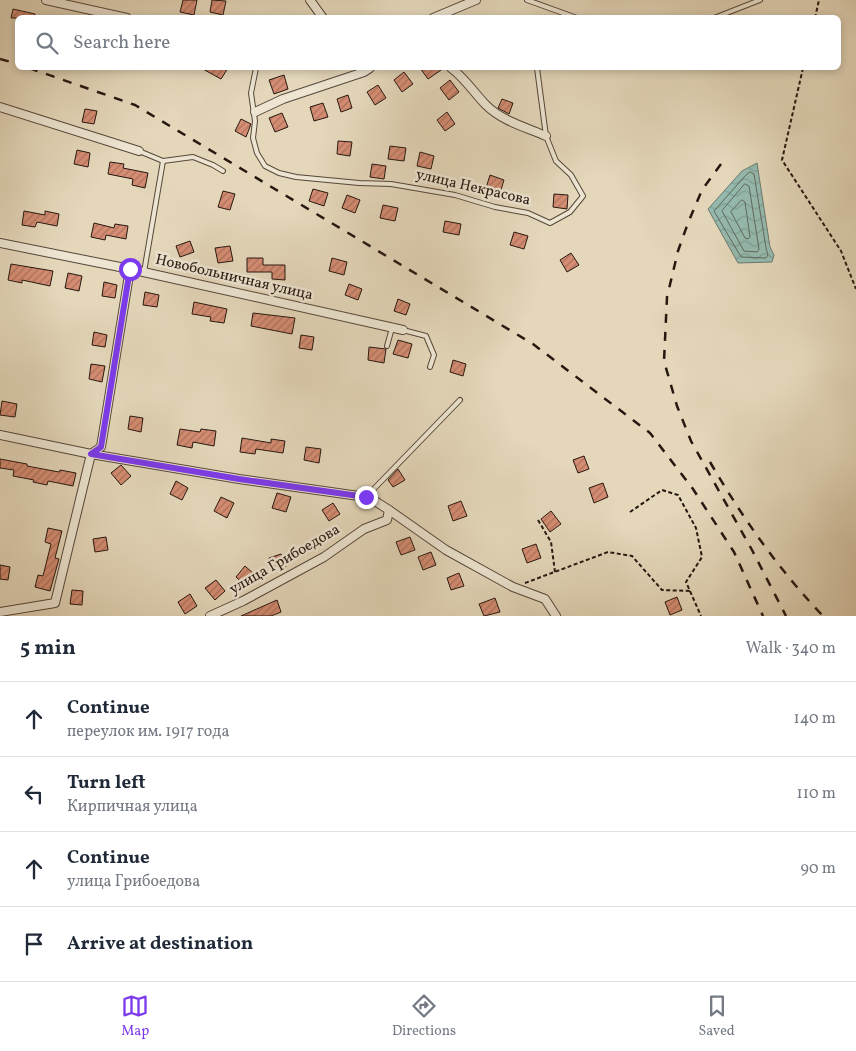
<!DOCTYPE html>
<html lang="en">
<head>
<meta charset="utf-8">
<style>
  body { margin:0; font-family:Vollkorn,serif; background:#f6f6f7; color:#1f2937 }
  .stop { position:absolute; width:15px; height:15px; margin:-11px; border:4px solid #7c3aed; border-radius:50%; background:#fff }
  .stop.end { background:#7c3aed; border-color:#fff; box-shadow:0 1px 5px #0008 }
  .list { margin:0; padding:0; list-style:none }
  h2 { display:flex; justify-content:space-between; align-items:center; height:65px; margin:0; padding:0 20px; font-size:21px }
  h2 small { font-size:16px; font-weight:400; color:#747a83 }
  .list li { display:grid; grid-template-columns:32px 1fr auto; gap:15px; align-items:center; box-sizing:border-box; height:75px; padding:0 20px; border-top:1px solid #e0e1e3 }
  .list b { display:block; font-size:19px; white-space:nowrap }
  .list p { margin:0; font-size:16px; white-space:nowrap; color:#747a83 }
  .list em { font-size:16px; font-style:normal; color:#747a83 }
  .icon { flex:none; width:28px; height:28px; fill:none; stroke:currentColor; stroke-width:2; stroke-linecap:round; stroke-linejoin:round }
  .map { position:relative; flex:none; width:856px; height:616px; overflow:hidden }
  .search { position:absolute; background:#fff; box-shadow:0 2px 8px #0003; left:15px; right:15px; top:15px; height:55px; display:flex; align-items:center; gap:12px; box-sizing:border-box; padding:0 18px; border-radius:8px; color:#747a83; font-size:19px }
  .sheet { height:365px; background:#fff }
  nav { display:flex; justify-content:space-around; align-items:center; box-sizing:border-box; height:70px; border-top:1px solid #e0e1e3; background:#fff; font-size:14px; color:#747a83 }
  nav a { display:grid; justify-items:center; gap:2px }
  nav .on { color:#7c3aed }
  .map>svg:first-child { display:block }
  .water { fill:url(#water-waves); stroke:#69796f }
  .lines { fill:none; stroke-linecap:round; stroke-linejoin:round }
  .shore { stroke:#5e685f; stroke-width:1 }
  .building { fill:url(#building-hatch); stroke:#271710 }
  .service-casing { stroke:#56473a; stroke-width:6 }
  .minor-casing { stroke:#56473a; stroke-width:10 }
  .path { stroke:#271710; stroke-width:2; stroke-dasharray:4 2.5; stroke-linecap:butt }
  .service { stroke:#ede5d2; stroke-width:4 }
  .minor { stroke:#ede5d2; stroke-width:8 }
  .rail { stroke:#271710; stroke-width:2.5; stroke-dasharray:9 9; stroke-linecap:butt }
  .route { stroke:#7c3aed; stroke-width:6 }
  .labels { text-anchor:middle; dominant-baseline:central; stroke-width:5; stroke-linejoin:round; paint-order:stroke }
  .street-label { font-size:15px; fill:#271710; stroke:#ede5d2 }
</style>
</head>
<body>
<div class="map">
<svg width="856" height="616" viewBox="0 0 856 616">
  <defs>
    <pattern id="water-waves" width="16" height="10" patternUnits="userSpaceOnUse" patternTransform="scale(1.25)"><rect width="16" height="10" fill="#95baae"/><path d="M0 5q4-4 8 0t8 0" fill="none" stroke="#809f95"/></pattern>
    <pattern id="building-hatch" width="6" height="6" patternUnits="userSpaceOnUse" patternTransform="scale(1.25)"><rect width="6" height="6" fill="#d58d73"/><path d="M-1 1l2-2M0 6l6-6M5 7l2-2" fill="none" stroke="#ad725d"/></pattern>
  </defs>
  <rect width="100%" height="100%" fill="#e4d7ba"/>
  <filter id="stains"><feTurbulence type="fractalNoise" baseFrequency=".004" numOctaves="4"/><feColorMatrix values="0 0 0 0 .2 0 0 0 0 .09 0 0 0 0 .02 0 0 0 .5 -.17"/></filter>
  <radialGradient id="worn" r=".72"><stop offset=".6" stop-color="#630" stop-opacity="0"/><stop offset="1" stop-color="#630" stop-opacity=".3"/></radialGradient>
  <polygon class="water" points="757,163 770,247 774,255 772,262 738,263 708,209 742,171"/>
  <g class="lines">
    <g class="shore">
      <polygon points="750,172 754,174 766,248 768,255 766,258 741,257 714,211 745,176"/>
      <polygon points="745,184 749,186 759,249 757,252 744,251 722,211"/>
      <polygon points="742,200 745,202 750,237 748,239 745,238 731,212"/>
    </g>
  </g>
  <g class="building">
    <polygon points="183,0 197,0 194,15 180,12"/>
    <polygon points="212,0 226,1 223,15 210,12"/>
    <polygon points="13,9 35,14 35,18 11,18"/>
    <polygon points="201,68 228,68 221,79"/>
    <polygon points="420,68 444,68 428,79"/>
    <polygon points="404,72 413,84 402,92 394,80"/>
    <polygon points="284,75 288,89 274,94 269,80"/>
    <polygon points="450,80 459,92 449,100 440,88"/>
    <polygon points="378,85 386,98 375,105 367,92"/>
    <polygon points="348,95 352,108 341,112 337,99"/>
    <polygon points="502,99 513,103 509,114 498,108"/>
    <polygon points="323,103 328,117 314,121 310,107"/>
    <polygon points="85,109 97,111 94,124 82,122"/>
    <polygon points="447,112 455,124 445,131 437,120"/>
    <polygon points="282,113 288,127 275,132 269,118"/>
    <polygon points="241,119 251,124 246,137 235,131"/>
    <polygon points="338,141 352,142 350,156 337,154"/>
    <polygon points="390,146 406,148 404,161 388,159"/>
    <polygon points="77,150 90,153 88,167 74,164"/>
    <polygon points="420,152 434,156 431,169 417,166"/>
    <polygon points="110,162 124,164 123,168 148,173 145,188 132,185 133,179 108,174"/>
    <polygon points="372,164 386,166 384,179 370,177"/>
    <polygon points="490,175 504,180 500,193 486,188"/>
    <polygon points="313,189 328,193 324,206 309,201"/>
    <polygon points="223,191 235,194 230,210 218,207"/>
    <polygon points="554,194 568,195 567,209 553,207"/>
    <polygon points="347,195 360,200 355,213 342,208"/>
    <polygon points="383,205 398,208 395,221 380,218"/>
    <polygon points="24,211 45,215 45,211 59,214 57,226 37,222 35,227 22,225"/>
    <polygon points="445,221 461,224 459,235 443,232"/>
    <polygon points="94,223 114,228 115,224 128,226 126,239 106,235 105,240 91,237"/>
    <polygon points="514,232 528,236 524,249 510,245"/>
    <polygon points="190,241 194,252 180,257 176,246"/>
    <polygon points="230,246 233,261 218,263 215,248"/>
    <polygon points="571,253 579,265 567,272 560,260"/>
    <polygon points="247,258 263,258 263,265 285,265 285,280 272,279 272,272 247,272"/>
    <polygon points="332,258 347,262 344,275 329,271"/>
    <polygon points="11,264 53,271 50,286 22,280 22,283 8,280"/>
    <polygon points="68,273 82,276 79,291 65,288"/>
    <polygon points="104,282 117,285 115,298 102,296"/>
    <polygon points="349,284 362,289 358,300 345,295"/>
    <polygon points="145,292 159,295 157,307 143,305"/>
    <polygon points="398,299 410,304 406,315 394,311"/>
    <polygon points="194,302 227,309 224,323 210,321 211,317 192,314"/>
    <polygon points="253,313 295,318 292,334 251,326"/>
    <polygon points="94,332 107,335 105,347 92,345"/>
    <polygon points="301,335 314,337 312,350 299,348"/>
    <polygon points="398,340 412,344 408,358 393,354"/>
    <polygon points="369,347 386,349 384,363 368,360"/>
    <polygon points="453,360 466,364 463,376 450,372"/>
    <polygon points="91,364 105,366 102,382 89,379"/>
    <polygon points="2,401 17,404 15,417 0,415"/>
    <polygon points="130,416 143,418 141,432 128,429"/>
    <polygon points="180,429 200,432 201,429 216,431 214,446 193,442 192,448 177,445"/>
    <polygon points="242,438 271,443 271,439 285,441 283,453 256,449 255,454 240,452"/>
    <polygon points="306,447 321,449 319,463 304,460"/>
    <polygon points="584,456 589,469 578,473 573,460"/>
    <polygon points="0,459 27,464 27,466 59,472 60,470 76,473 73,486 48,481 47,485 33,482 34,480 13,476 14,470 0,468"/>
    <polygon points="121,465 131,476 121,485 111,473"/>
    <polygon points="398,469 405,480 393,487 388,480"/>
    <polygon points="176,481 188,488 182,500 170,494"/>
    <polygon points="603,483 608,497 594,503 589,488"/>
    <polygon points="277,493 291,497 286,512 272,508"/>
    <polygon points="221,497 234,503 227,518 214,511"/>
    <polygon points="461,501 467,516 453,521 448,506"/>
    <polygon points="333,503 340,514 329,521 322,510"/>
    <polygon points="551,511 561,524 550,532 541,519"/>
    <polygon points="48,528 62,531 55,558 59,559 50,591 35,587 38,575 43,576 51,544 45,542"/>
    <polygon points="106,537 108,550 95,552 93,539"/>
    <polygon points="410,537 415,550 401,555 396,542"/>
    <polygon points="536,544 541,558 527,563 522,549"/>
    <polygon points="431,552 436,565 423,570 418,557"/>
    <polygon points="281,554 286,567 274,571 269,558"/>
    <polygon points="0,565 10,567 8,580 0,579"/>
    <polygon points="245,566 255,575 246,586 236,577"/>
    <polygon points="459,573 464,586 451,590 447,578"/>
    <polygon points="216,580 225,591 215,600 205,588"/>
    <polygon points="72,590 83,591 82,605 70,604"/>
    <polygon points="190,594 197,606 185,614 178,602"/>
    <polygon points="677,597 682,610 670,615 665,602"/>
    <polygon points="495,598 500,612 484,616 479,604"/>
    <polygon points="277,600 281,612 271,616 241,616"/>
  </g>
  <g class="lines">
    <g class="service-casing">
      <g id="service">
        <polyline points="527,0 577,18"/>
        <polyline points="714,18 760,0"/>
        <polyline points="256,68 251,93 255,121 253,138 257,153 265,166 279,173 296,177 359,183 391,184 455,195 495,207 528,213 550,223 570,212 583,196 571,175 556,161 546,136 537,68"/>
        <polyline points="139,151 163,161 193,157 213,165 223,171"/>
        <polyline points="144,272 163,161"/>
        <polyline points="403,330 426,336 434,355 430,367"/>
        <polyline points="387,346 392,328"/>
        <polyline points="366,497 460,400"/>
      </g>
    </g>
    <g class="minor-casing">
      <g id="minor">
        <polyline points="46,0 127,18"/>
        <polyline points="310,0 323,18"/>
        <polyline points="433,18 476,0"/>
        <path d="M451,68C465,78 474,93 486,105C502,121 525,127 546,136"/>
        <polyline points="0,107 139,151"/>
        <polyline points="255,112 283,99 364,72 370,68"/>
        <polyline points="0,243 130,269 403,330"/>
        <polyline points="0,435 91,454 239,479 366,497 370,498 389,510 387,520 364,529 324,557 243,601 210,616"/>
        <polyline points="389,510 446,550 513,587 545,599 556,616"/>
        <polyline points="0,612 55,603 91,454 101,447 130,269"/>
      </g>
    </g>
    <g class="path">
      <polyline points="815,18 819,0"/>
      <polyline points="803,68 782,160 841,251 856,289"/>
      <polyline points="630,512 662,490 678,495 696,528 702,557 686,582 701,616"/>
      <polyline points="538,520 551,542 555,572"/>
      <polyline points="525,583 608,552 632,556 662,590 690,591"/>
    </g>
    <use href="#service" class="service"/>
    <use href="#minor" class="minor"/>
    <g class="rail">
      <polyline points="0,59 18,64"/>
      <polyline points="29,68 135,105 533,344 650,433 693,489 734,552 763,616"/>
      <polyline points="721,164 702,190 688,223 678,251 667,297 664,361 677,406 691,441 752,550 786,616"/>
      <path d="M710,462C742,517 779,570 823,616"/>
    </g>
  </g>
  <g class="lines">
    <polyline class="route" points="130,269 101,447 91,454 239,479 366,497"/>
  </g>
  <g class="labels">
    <g class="street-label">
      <text transform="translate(473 188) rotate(13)">улица Некрасова</text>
      <text transform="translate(234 278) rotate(13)">Новобольничная улица</text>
      <text transform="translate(285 560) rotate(-30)">улица Грибоедова</text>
    </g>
  </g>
  <rect width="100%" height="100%" filter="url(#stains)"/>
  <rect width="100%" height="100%" fill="url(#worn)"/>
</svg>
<div class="stop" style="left:130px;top:269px"></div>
<div class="stop end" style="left:366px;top:497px"></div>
<div class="search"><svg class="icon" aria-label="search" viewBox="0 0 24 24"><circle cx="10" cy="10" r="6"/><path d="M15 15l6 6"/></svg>Search here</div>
</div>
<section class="sheet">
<h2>5 min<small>Walk · 340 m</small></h2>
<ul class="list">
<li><svg class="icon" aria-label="ahead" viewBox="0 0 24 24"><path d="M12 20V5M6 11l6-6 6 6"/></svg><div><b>Continue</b><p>переулок им. 1917 года</p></div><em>140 m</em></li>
<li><svg class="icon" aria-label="left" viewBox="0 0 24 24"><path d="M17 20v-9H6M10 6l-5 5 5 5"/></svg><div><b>Turn left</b><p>Кирпичная улица</p></div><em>110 m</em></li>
<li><svg class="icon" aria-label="ahead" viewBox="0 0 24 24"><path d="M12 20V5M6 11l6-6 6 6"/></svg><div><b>Continue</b><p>улица Грибоедова</p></div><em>90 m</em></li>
<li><svg class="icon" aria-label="arrive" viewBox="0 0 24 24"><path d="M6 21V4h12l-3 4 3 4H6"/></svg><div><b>Arrive at destination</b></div></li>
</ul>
</section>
<nav>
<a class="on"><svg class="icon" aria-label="map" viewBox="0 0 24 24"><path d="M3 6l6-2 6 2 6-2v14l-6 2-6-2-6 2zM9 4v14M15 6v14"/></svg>Map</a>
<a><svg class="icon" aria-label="directions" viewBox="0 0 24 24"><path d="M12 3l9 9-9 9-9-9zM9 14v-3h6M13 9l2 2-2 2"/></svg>Directions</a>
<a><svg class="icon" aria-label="saved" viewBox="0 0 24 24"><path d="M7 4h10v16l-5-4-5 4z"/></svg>Saved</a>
</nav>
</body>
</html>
